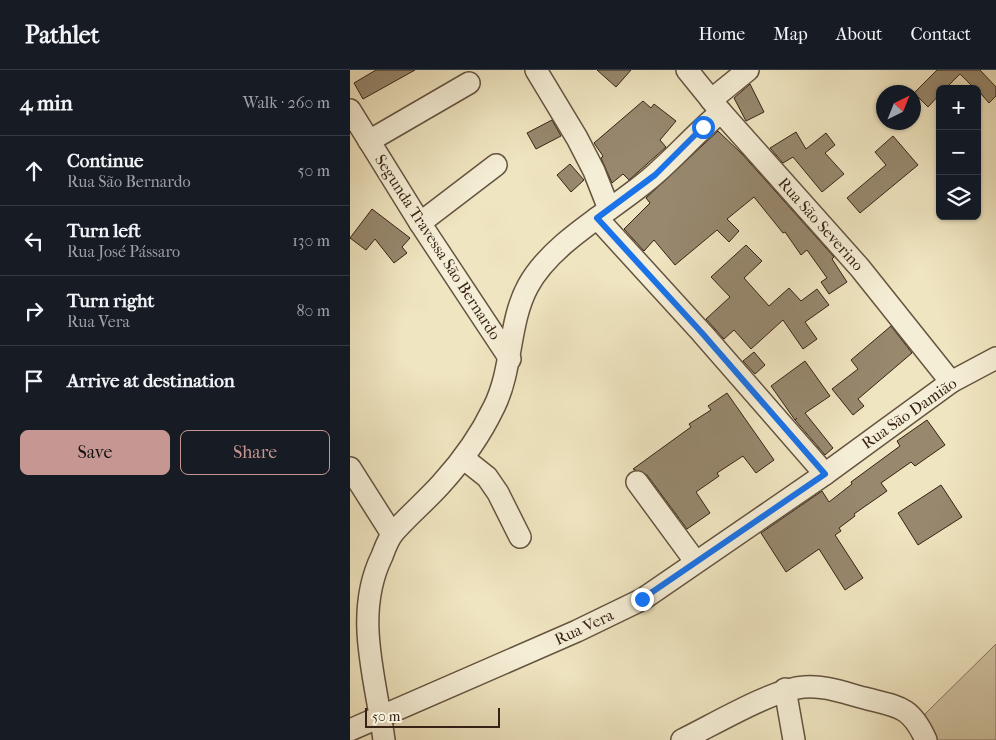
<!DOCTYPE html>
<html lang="en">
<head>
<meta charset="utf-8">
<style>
  body { margin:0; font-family:"IM FELL French Canon",serif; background:#242831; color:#f1f3f6 }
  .controls { position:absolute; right:15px; top:15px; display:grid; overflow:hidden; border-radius:8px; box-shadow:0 1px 4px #0004 }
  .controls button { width:45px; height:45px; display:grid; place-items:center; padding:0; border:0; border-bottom:1px solid #363941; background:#171b24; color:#f1f3f6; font:25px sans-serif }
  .compass { position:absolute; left:526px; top:15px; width:45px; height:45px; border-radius:50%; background:#171b24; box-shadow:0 1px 4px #0004; rotate:43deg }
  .scale { position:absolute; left:15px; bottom:12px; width:135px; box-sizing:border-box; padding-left:5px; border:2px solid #372315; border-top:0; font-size:14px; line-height:18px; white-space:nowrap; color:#372315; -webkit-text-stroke:4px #f5eed6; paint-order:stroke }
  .stop { position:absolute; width:15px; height:15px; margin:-11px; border:4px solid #1a73e8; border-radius:50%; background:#fff }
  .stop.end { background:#1a73e8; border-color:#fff; box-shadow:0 1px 5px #0008 }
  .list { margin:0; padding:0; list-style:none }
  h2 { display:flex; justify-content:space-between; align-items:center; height:65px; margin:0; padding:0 20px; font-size:21px }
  h2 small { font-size:16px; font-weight:400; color:#9ea1a6 }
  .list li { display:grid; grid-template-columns:32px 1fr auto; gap:15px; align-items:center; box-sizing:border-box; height:70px; padding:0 20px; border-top:1px solid #363941 }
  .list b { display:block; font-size:19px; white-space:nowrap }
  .list p { margin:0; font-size:16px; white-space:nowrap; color:#9ea1a6 }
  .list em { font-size:16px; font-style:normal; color:#9ea1a6 }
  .actions { display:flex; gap:10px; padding:15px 20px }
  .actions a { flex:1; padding:11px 0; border:1px solid #c59692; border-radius:8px; text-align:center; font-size:18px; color:#c59692 }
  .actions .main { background:#c59692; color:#111 }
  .icon { flex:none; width:28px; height:28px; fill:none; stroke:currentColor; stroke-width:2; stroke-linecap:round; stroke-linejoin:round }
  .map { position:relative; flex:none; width:646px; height:670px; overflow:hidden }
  header { display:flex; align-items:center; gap:30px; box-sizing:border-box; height:70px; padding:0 25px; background:#171b24; border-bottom:1px solid #363941 }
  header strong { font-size:24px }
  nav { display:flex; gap:28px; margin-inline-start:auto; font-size:18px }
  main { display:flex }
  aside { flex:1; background:#171b24 }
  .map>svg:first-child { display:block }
  .green { fill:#d0c4a3; stroke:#84745c }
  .building { fill:#97886e; stroke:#372315 }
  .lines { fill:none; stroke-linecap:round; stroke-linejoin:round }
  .minor-casing { stroke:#655440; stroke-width:24 }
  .minor { stroke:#f5eed6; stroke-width:21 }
  .route { stroke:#1a73e8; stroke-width:6 }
  .labels { text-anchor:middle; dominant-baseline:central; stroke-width:4.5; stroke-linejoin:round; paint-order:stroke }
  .street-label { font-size:16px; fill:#372315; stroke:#f5eed6 }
</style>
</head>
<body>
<header>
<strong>Pathlet</strong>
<nav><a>Home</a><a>Map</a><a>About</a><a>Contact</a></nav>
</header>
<main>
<aside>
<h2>4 min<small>Walk · 260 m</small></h2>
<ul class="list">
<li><svg class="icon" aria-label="ahead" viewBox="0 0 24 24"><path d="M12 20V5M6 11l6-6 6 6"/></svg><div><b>Continue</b><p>Rua São Bernardo</p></div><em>50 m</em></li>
<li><svg class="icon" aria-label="left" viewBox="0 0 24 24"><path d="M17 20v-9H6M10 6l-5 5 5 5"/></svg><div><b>Turn left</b><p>Rua José Pássaro</p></div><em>130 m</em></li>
<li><svg class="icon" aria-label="right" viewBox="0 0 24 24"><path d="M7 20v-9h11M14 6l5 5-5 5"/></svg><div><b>Turn right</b><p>Rua Vera</p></div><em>80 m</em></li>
<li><svg class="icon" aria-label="arrive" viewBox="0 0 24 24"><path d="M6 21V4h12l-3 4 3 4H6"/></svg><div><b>Arrive at destination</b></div></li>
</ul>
<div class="actions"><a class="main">Save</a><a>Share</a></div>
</aside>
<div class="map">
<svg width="646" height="670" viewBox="0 0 646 670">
  <rect width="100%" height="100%" fill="#efe5c0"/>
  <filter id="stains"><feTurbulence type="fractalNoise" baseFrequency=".004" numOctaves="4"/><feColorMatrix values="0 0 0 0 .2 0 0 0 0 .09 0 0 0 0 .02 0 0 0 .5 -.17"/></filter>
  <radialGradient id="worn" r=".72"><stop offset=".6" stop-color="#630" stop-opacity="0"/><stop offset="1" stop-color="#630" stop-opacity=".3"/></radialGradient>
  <polygon class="green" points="646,574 646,670 581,670 575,644"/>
  <g class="building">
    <polygon points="26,0 65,0 13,29 4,13"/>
    <polygon points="247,0 281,0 266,17"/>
    <polygon points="587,0 630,0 646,17 646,26 639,33 627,19 625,19 610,4 595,19 590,19 590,24 578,37 564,23"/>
    <polygon points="400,14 414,42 396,51 384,28"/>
    <polygon points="293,31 301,38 304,34 326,51 310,70 316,77 279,110 273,104 262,113 251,88 253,86 244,73"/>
    <polygon points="202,50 211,66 186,79 177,63"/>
    <polygon points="368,61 392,84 484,187 482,189 497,212 479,224 471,212 477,208 457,180 451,185 435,162 433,163 404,127 377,149 389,161 379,172 367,160 325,195 304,170 294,181 274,159 300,133 296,128"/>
    <polygon points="446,62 456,79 476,63 485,75 475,83 494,104 472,122 443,87 433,93 420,78"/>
    <polygon points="543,66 568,95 510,143 497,128 536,95 525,82"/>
    <polygon points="220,94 234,110 221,122 207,105"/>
    <polygon points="22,139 60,168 52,177 57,183 44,193 25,169 16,180 0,168"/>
    <polygon points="396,175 412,191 394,208 419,236 439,218 451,231 467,219 479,235 455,252 467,269 453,279 433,250 401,279 384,260 374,269 356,249 380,227 361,207"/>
    <polygon points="541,256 562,283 508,329 514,336 503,345 482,319 508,299 501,290"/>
    <polygon points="404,282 415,295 405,304 393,291"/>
    <polygon points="455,291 480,326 455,343 483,378 475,385 445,350 447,348 445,350 421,316"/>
    <polygon points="377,323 424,390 406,403 393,386 367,403 369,406 346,422 360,443 337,459 297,405 283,399 341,357 339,354 361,340 358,336"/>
    <polygon points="577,350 595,375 565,396 561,392 531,413 537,421 504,444 505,446 489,458 491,461 485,465 513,508 495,520 469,479 436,502 411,463 472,421 479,432 502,414 501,412 550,376 547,371"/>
    <polygon points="591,415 612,447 568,475 548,443"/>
  </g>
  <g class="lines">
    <g class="minor-casing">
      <g id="minor">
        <polyline points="186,0 227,68 244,101 259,139"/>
        <polyline points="337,0 371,42 510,198 601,312"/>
        <polyline points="361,30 398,0"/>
        <polyline points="0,40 70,153 160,289"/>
        <polyline points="19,71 119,13"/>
        <polyline points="247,148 352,263 475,404"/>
        <polyline points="70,153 146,95"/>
        <polyline points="113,388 137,407 148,423 170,467"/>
        <polyline points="0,398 42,464"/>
        <polyline points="287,412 345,491"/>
        <polyline points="435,619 444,670"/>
        <polyline points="0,660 227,561 293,529 475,404 601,312 646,288"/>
        <path d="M34,670C26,609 3,545 32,486C35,478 38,469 44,462C59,445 77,430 92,413C112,391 131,364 144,337C163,299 158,253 178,216C203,170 266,139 304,105C327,85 347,62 371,42"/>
        <path d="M332,670C363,655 423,619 454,617C476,615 497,624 518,629C550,637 561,637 576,670"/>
      </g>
    </g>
    <use href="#minor" class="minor"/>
  </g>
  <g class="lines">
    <polyline class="route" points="292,529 475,404 352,263 247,148 305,105 353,57"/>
  </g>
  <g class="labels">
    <g class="street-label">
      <text transform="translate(471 154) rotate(48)">Rua São Severino</text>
      <text transform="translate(88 177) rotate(57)">Segunda Travessa São Bernardo</text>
      <text transform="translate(559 343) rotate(-35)">Rua São Damião</text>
      <text transform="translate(234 557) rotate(-25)">Rua Vera</text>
    </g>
  </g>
  <rect width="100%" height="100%" filter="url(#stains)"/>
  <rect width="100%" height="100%" fill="url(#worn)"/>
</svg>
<div class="controls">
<button>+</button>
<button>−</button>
<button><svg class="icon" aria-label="layers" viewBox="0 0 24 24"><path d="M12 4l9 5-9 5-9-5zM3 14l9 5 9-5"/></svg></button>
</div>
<svg class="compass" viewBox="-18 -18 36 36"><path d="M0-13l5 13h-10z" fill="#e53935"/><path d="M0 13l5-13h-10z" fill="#9ea1a6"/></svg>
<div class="scale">50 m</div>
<div class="stop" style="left:353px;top:57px"></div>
<div class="stop end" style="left:292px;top:529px"></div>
</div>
</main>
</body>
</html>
